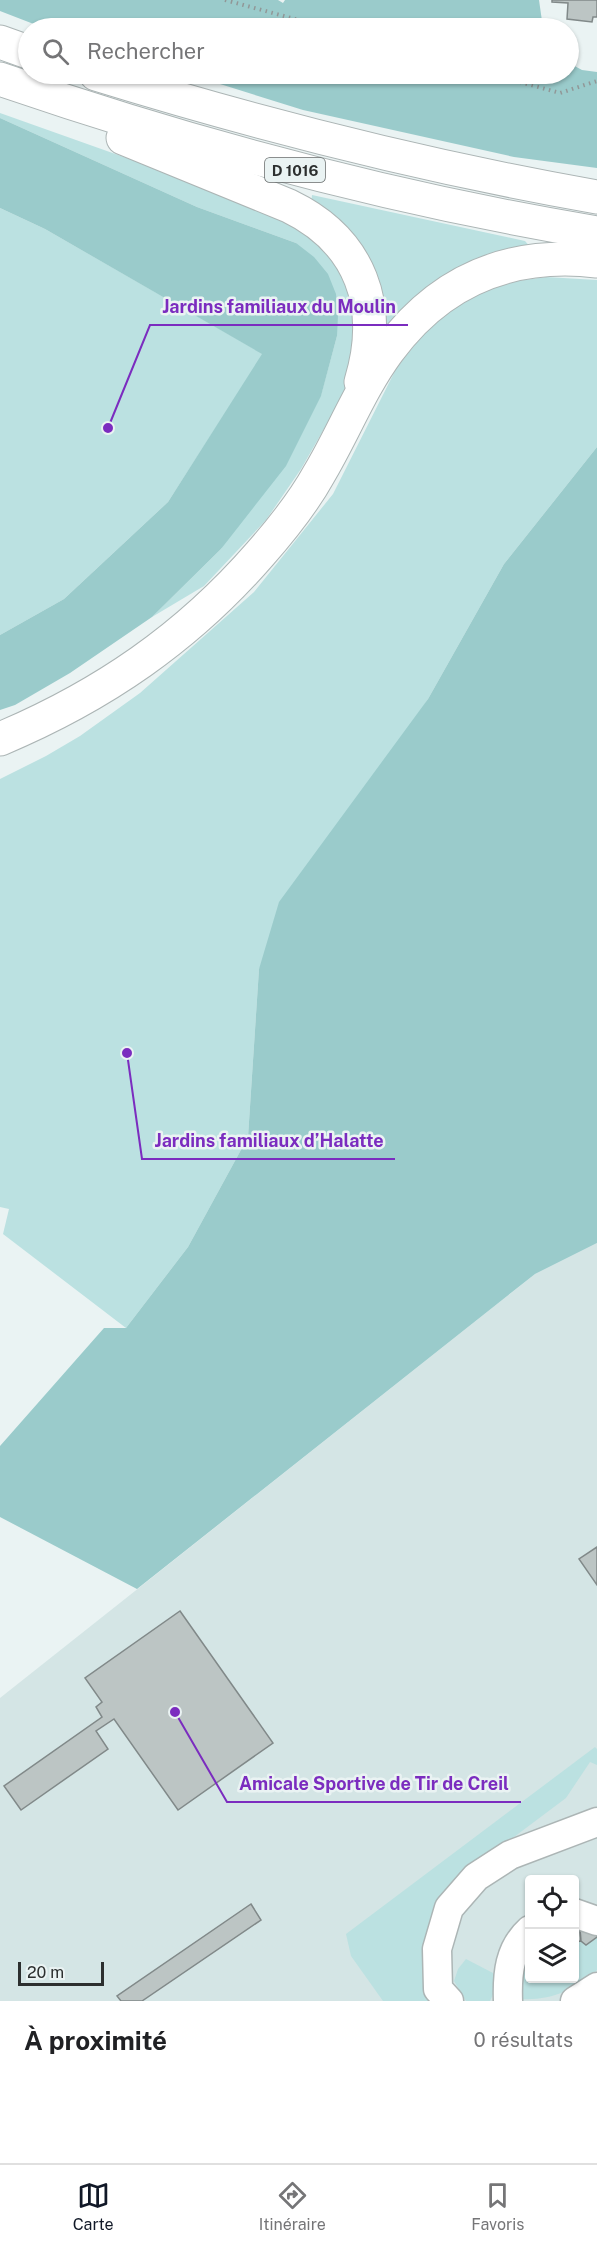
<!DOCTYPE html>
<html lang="fr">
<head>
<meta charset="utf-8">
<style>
  body { margin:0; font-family:"Public Sans",sans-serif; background:#f6f6f6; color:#202124 }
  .controls { position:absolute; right:18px; bottom:18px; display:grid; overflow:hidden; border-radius:6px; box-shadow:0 2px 4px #0004 }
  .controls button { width:54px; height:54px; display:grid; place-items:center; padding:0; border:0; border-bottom:2px solid #e0e0e0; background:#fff; color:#202124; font:30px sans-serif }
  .scale { position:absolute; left:18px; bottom:15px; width:86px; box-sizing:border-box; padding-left:6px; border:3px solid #2c2f2f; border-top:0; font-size:16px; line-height:21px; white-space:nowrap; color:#2c2f2f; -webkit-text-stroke:4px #eaf3f3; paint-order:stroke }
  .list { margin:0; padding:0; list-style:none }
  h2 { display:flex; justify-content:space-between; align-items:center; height:78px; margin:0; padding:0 24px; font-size:26px }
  h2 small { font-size:20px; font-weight:400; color:#757577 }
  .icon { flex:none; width:33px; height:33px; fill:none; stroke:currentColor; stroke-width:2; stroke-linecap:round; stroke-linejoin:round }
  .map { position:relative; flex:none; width:597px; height:2001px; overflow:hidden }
  .search { position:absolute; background:#fff; box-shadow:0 2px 4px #0004; left:18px; right:18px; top:18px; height:66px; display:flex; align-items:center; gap:15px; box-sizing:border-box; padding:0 21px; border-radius:33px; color:#757577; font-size:22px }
  .sheet { height:162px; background:#fff }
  nav { display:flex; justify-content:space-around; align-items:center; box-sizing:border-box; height:84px; border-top:2px solid #e0e0e0; background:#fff; font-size:16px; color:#757577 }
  nav a { display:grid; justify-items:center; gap:3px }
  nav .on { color:#111827 }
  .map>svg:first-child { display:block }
  .built { fill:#d4e5e5; fill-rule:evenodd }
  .green { fill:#bbe1e1 }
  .forest { fill:#9acbcb }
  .building { fill:#bcc5c4; stroke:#818989; stroke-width:1.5 }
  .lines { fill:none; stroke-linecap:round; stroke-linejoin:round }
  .minor-casing { stroke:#acb5b5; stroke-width:31 }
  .highway-casing { stroke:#acb5b5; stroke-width:35 }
  .path { stroke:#919797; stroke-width:4; stroke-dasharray:1.5 4.5; stroke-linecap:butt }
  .minor { stroke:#fff; stroke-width:28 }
  .highway { stroke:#fff; stroke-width:33 }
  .labels { text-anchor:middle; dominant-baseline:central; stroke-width:5; stroke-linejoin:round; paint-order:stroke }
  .shield { fill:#eaf3f3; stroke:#656a6a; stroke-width:1.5 }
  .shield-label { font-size:15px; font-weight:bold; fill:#2c2f2f }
  .leader { fill:none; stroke:#7b2cbf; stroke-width:2 }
  .callout-dot { fill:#7b2cbf; stroke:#eaf3f3; stroke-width:2 }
  .callout-label { font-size:18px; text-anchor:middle; font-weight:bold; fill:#7b2cbf; stroke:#eaf3f3; stroke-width:5; stroke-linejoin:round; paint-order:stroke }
</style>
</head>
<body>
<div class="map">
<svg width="597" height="2001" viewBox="0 0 597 2001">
  <rect width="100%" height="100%" fill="#eaf3f3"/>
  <path class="built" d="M597,1243V2001H0V1698L535,1274ZM530,1880H574V1978H530Z"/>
  <g class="green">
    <polygon points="0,113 295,218 328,247 347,279 357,324 351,364 344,394 301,469 266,520 204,586 152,617 221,549 321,395 337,336 296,243 197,207 0,118"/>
    <polygon points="312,195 525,241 532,249 383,335 311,205"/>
    <polygon points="0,208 45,229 263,354 168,502 64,599 0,635"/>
    <polygon points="546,277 597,280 597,447 504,564 428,699 259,969 248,1137 188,1247 126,1328 3,1234 9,1209 0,1207 0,779 46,756 80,736 140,693 254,592 333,494 396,369 433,321 480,286"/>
    <polygon points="595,1747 597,1749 597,1765 590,1762 566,1798 502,1846 434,1913 423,1947 423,1993 431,2001 383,2001 351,1956 346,1934"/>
    <path d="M597,1936V1970C576,1990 550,2001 520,1999L523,1972L529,1968L530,1978H574L575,1941Z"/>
    <polygon points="466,1959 493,1973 497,1986 490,2001 466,2001 454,1981 458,1969"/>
  </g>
  <g class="forest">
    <polygon points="0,0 278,0 283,3 285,0 539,0 543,28 44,28 0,11"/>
    <polygon points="569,63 582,70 597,72 597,168 514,157 303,110 188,74 568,74"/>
    <polygon points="0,118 197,207 296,243 314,257 328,274 336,294 338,315 337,336 321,396 286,466 221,549 152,617 70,673 15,705 0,710 0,635 64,599 168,502 262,354 45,229 0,208"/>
    <polygon points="597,447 597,1243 535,1274 137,1589 0,1517 0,1446 104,1328 126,1328 188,1247 248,1137 259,969 279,902 428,699 504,564"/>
  </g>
  <g class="building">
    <polygon points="552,0 597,0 597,17 593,17 592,22 567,19 568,3 552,2"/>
    <polygon points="597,1547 597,1585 579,1559"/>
    <polygon points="180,1611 273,1743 178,1810 114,1719 96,1731 108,1749 21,1810 4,1786 102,1717 96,1707 102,1702 85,1678"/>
    <polygon points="251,1904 261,1920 142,2001 121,2001 117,1996"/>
    <polygon points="574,1928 580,1928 581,1941 574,1942"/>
    <polygon points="580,1929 597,1932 597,1937 586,1945 581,1941"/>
  </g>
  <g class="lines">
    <g class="minor-casing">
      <g id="minor">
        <polyline points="574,1913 597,1921"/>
        <polyline points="449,2001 438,1989 437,1949 449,1908 476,1877 510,1855 597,1822"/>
        <path d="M508,2001C507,1974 509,1949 530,1930"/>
        <polyline points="575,2001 597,1987"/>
      </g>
    </g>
    <g class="highway-casing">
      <g id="highway">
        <polyline points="0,42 28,52"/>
        <path d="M96,74C261,125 427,167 597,197"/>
        <path d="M0,79C195,146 393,199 597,233"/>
        <path d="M123,138L289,206C361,241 384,306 361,382"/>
        <path d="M0,739C102,696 187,638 260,554C282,529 303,503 319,474C343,434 360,389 388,351C440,280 510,251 597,261"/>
      </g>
    </g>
    <g class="path">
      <polyline points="225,0 328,28"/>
      <polyline points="491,74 560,93 597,81"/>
    </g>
    <use href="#minor" class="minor"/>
    <use href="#highway" class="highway"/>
  </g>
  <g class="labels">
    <rect class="shield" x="265" y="158" width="60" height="24" rx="4.5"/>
    <g class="shield-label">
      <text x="295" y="170">D 1016</text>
    </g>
  </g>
  <path class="leader" d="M108 428L150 325H408M127 1053L142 1159H395M175 1712L227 1802H521"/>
  <g class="callout-dot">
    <circle cx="108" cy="428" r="6"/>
    <circle cx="127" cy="1053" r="6"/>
    <circle cx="175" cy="1712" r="6"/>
  </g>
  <g class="callout-label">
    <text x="279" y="313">Jardins familiaux du Moulin</text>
    <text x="269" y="1147">Jardins familiaux d’Halatte</text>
    <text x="374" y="1790">Amicale Sportive de Tir de Creil</text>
  </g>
</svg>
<div class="controls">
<button><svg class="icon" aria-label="locate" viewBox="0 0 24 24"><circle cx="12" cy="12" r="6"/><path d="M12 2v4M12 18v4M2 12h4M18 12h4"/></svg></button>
<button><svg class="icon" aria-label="layers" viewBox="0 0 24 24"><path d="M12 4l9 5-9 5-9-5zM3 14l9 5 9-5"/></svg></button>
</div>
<div class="scale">20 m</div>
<div class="search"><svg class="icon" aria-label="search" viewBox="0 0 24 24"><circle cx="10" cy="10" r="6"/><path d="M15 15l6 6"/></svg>Rechercher</div>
</div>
<section class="sheet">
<h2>À proximité<small>0 résultats</small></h2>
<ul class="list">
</ul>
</section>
<nav>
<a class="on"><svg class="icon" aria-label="map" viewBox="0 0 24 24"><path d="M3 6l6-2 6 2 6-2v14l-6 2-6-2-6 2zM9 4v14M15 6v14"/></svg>Carte</a>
<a><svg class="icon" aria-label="directions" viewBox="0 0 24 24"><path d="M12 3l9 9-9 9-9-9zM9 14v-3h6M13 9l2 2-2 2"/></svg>Itinéraire</a>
<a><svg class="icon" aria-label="saved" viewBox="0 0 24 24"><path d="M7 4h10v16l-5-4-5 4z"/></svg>Favoris</a>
</nav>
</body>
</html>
